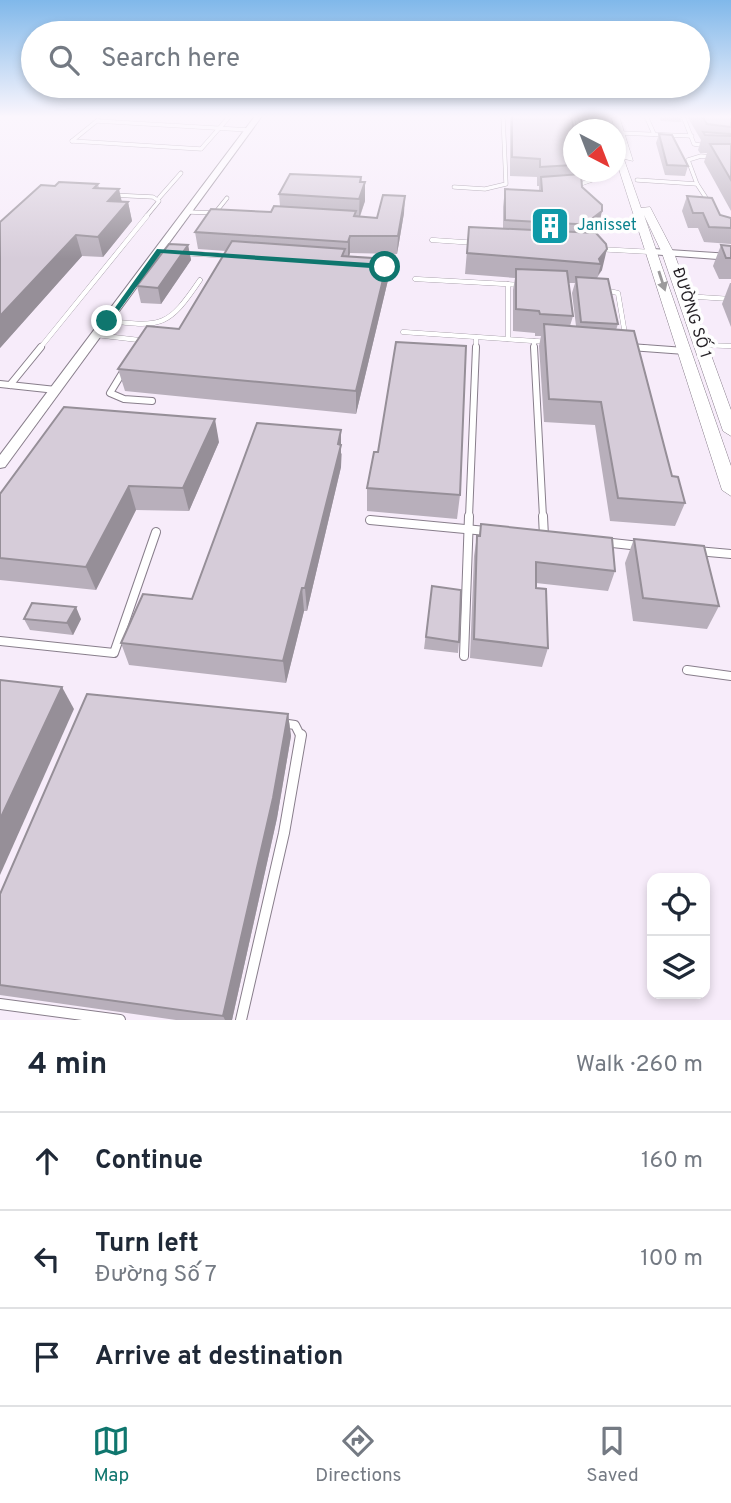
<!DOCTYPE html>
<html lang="en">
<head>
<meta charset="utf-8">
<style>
  body { margin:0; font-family:Overpass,sans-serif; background:#f2f2f3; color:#1f2937 }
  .controls { position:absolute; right:21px; bottom:21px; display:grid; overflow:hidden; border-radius:14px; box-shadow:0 4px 10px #0003 }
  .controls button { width:63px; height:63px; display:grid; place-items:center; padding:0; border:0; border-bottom:2px solid #e0e1e3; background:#fff; color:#1f2937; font:35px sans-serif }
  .compass { position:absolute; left:563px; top:119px; width:63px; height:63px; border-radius:50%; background:#fff; box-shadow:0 4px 10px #0003; rotate:138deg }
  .stop { position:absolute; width:21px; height:21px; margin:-16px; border:5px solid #0f766e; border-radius:50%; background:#fff }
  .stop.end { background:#0f766e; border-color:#fff; box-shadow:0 2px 7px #0008 }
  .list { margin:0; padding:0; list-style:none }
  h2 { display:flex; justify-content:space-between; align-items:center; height:91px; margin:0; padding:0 28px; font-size:30px }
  h2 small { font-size:23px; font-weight:400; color:#747a83 }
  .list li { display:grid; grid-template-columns:46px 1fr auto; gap:21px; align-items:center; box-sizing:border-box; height:98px; padding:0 28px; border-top:2px solid #e0e1e3 }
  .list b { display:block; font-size:26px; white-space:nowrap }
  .list p { margin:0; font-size:23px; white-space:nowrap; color:#747a83 }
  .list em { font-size:23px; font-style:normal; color:#747a83 }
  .icon { flex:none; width:38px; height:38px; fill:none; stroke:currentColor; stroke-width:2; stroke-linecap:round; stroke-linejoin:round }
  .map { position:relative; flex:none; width:731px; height:1020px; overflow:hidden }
  .search { position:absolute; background:#fff; box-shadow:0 4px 10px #0003; left:21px; right:21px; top:21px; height:77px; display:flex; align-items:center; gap:18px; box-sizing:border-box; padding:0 24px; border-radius:38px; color:#747a83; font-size:26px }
  .sheet { height:385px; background:#fff }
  nav { display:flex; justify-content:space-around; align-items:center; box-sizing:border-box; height:98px; border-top:2px solid #e0e1e3; background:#fff; font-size:19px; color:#747a83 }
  nav a { display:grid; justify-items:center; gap:4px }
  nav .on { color:#0f766e }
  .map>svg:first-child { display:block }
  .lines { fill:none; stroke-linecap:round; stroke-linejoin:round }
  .service-far4-casing { stroke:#887e8b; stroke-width:4.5 }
  .service-far3-casing { stroke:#887e8b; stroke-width:5 }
  .service-far2-casing { stroke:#887e8b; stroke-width:8 }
  .service-far1-casing { stroke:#887e8b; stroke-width:10 }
  .service-casing { stroke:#887e8b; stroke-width:12 }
  .minor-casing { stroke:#887e8b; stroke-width:2 }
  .tertiary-casing { stroke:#887e8b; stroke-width:1 }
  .service-far4 { stroke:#fff; stroke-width:3.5 }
  .service-far3 { stroke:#fff; stroke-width:4.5 }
  .service-far2 { stroke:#fff; stroke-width:6 }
  .service-far1 { stroke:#fff; stroke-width:8 }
  .service { stroke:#fff; stroke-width:10 }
  .minor { fill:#fff; fill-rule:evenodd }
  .tertiary { fill:#fff; fill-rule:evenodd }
  .wall { fill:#b8afbb; fill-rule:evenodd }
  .shaded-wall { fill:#968f98 }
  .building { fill:#d6ccd9; stroke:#968f98; stroke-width:2 }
  .oneway { fill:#9c9a9c }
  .route { fill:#0f766e }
  .labels { text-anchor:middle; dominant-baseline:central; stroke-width:7; stroke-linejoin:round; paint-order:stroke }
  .far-culture-label { font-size:16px; fill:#0d838f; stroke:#fefefe; text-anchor:start }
  .far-street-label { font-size:16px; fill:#221e23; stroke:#fefefe }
</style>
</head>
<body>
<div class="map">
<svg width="731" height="1020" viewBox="0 0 731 1020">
  <rect width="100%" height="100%" fill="#f7ecfa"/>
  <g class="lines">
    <g class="service-far4-casing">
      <g id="service-far4">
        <polyline points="576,116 579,130"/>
        <polyline points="646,116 654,134"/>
        <polyline points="683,116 694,144 706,146"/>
        <polyline points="97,121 249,130"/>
        <polyline points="621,133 692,136"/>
        <polyline points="72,141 201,149 230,116"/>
        <polyline points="72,141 98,120"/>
        <polyline points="637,180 697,184"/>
        <polyline points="454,187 485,189 506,184 503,116"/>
        <polyline points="572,187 592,180 590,172"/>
        <polyline points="112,195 153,197 159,201 145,218"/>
        <polyline points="159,198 181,173"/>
        <polyline points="710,204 697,184 688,160 701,156 731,158"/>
        <polyline points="189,212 215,213"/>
        <polyline points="215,213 227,198"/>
      </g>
    </g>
    <g class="service-far3-casing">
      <g id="service-far3">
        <polyline points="432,240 477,243"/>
        <polyline points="597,249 652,252"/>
        <polyline points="180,253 231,256"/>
        <polyline points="379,267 389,265 393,256"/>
        <polyline points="415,279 522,285"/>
        <polyline points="508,284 508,339"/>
        <polyline points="604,290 618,293 626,340"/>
        <polyline points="683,296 731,299"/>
        <path d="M107,321C163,327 168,327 200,280"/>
        <polyline points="403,332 549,342"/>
        <polyline points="96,335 139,340 141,345"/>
        <polyline points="534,341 534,348"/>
        <polyline points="700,345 731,346"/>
        <polyline points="630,347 648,348"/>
        <polyline points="40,348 147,216"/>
        <polyline points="476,348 476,337"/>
      </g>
    </g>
    <g class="service-far2-casing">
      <g id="service-far2">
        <polyline points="534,347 543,517"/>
        <polyline points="630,347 685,351"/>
        <polyline points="124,370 110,393 124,399 152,401"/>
        <polyline points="0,384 56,390"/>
        <polyline points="10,385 41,347"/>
        <polyline points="469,517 476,347"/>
      </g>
    </g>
    <g class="service-far1-casing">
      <g id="service-far1">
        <polyline points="543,516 544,537"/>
        <polyline points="370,520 486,531"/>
        <polyline points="603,542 640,546"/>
        <polyline points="697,551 731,554"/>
        <polyline points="0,641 114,653 156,532"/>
        <polyline points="464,656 469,516"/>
        <polyline points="687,670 731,676"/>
        <polyline points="281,723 295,725 301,737"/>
      </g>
    </g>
    <g class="service-casing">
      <g id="service">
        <polyline points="0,1004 120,1020"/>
        <polyline points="241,1020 284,833 301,735"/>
      </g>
    </g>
    <g class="minor-casing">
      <g id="minor">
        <polygon points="255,116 262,116 5,467 0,468 0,455"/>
        <polygon points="653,249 731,254 731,260 650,254 648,252"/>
      </g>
    </g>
    <g class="tertiary-casing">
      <g id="tertiary">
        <polygon points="611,116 619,116 633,161 625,159"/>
        <polygon points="616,145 620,148 641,208 650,207 674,253 731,410 731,436 723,431 662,253 644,215 731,466 731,496 722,490 616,160"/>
      </g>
    </g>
    <use href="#service-far4" class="service-far4"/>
    <use href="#service-far3" class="service-far3"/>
    <use href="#service-far2" class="service-far2"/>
    <use href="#service-far1" class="service-far1"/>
    <use href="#service" class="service"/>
    <use href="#minor" class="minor"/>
    <use href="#tertiary" class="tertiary"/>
  </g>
  <g class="wall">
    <path d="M510,116H571L574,130L573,172H579L578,174L582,187L598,229L593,233H596L602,270L597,278L618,324L616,330L672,476L685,503L675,526L610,521L595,425L544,422L539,346L541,336H535V333L513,331V290L515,278L465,274L469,227L503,228V207L505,189L539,191V186H537V177L510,176ZM568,283H575L572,293L576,326H570L573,316Z"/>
    <polygon points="659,116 682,116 681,122 661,121"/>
    <polygon points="687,116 731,116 731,211 704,162 707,153 700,153 698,150 701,140"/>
    <polygon points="659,134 688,166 685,176 665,175 656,143"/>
    <polygon points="361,177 365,201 360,217 377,218 404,213 397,254 350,253 349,257 388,259 388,280 356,414 125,391 118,369 179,329 226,251 198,249 195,232 271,212 280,206 279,194"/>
    <polygon points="98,184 99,188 122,201 128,202 132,221 103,257 82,256 0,348 0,222 55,186"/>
    <polygon points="687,196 720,215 731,218 731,244 704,242 698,228 688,228 682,211"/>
    <polygon points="188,245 191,260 161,304 141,303 137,286"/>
    <polygon points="721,245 731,246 731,279 719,279 713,266"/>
    <polygon points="730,283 731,283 731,327 722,304"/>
    <polygon points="219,442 189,511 136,510 96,590 0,580 0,494"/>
    <polygon points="378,452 460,495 457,519 367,511 367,488"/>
    <polygon points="342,453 341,467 307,611 304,611 286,683 129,665 121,643 192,599"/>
    <polygon points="481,524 615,571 608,591 536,583 548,648 542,667 470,658 474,556 477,536 479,536"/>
    <polygon points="634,539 719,606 707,629 633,621 625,563"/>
    <polygon points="432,586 459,642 458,653 424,649"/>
    <polygon points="24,619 81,619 73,635 30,630"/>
    <polygon points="288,714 291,736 277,818 232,1020 176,1020 0,995 0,894"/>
  </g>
  <g class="shaded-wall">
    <polygon points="361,177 361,192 365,182 365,201 359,218 360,182"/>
    <polygon points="119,189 123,207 128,202 132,221 103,257 98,237 108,201"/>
    <polygon points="405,196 404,213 397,254 398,236"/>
    <polygon points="602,211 598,229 592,234 594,225 593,218"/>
    <polygon points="76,235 82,256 0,348 0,316"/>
    <polygon points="350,236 350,253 348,260 348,242"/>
    <polygon points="188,245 191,260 161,304 158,288"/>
    <polygon points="607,249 602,270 598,275 601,264 599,259"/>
    <polygon points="388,259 388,280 356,414 356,391"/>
    <polygon points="215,419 219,442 189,511 183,488"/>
    <polygon points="341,430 341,467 307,611 305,588"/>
    <polygon points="129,486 136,510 96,590 86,567"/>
    <polygon points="302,588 304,611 286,683 283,661"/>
    <polygon points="76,607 81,619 73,635 67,623"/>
    <polygon points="62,687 74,709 0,875 0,819"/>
    <polygon points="288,714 291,736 277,818 232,1020 225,1020 223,1016"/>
  </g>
  <g class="building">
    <polygon points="512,116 571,116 574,130 573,165 540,167 540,159 512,157"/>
    <polygon points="702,116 731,116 731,127 707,124"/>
    <polygon points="703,132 731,134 731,136 705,135"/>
    <polygon points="659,134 672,135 688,166 667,165"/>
    <polygon points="710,144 731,144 731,180"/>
    <polygon points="290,174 361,177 360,182 365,182 359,199 279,194"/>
    <polygon points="581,174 582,187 602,205 602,211 593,218 594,225 505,220 505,189 542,191 541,177"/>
    <polygon points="59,182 98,184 94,188 119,189 108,201 128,202 98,237 76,235 0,316 0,222 41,185 55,186"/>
    <polygon points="383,195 405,196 398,236 350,236 348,242 195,232 211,209 271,212 274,206 356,211 354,216 377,218"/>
    <polygon points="687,196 712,198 720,215 731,218 731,228 709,227 703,213 693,213"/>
    <polygon points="469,227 596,233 606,244 607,249 599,259 601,264 467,253"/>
    <polygon points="232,241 345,249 342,256 388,259 356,391 118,369 147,326 179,329"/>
    <polygon points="169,244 188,245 158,288 137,286"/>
    <polygon points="721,245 731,246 731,258 726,258"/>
    <polygon points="516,269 567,271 573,316 540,314 539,311 516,309"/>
    <polygon points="576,277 608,279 618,324 581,322"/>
    <polygon points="544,324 634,331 672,476 678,477 685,503 618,498 601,402 549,399"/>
    <polygon points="396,342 466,346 460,495 367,488 374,452 378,452"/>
    <polygon points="64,407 215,419 183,488 129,486 86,567 0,558 0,494"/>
    <polygon points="257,423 341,430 338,444 341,445 305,588 302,588 283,661 121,643 143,594 192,599"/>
    <polygon points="481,524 612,538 615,571 536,562 536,588 546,589 548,648 474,639 477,536 480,536"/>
    <polygon points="634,539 704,546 719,606 643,598"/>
    <polygon points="432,586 461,590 459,642 426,637"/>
    <polygon points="32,603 76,607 67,623 24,619"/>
    <polygon points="0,680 62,687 0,819"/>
    <polygon points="87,694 288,714 273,798 223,1016 0,985 0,894"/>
  </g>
  <defs><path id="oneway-solid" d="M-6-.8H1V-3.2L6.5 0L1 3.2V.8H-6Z" transform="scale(1.75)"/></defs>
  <use class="oneway" href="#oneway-solid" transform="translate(662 281) rotate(72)"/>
  <linearGradient id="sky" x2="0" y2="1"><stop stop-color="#80b8ea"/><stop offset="0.45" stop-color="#fbf6fd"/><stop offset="1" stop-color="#fbf6fd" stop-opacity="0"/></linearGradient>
  <rect width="731" height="259" fill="url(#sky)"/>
  <polygon class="route" points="157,249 385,264 389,267 385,269 161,253 110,323 104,323"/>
  <defs>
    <g id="building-square" transform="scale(2.0125)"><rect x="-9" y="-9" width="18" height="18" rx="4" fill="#0f9aa8" stroke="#fefefe"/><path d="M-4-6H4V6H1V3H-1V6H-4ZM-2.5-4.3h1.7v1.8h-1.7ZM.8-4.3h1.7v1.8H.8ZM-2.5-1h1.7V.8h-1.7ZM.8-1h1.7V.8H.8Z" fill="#fff"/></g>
  </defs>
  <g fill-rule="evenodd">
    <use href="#building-square" x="550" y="226"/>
  </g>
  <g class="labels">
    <g class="far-culture-label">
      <text x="577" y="226">Janisset</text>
    </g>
    <g class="far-street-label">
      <text transform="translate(691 313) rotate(72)">ĐƯỜNG SỐ 1</text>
    </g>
  </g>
</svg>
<div class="controls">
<button><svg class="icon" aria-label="locate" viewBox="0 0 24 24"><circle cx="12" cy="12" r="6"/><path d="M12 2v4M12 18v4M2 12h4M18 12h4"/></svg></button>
<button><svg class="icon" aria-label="layers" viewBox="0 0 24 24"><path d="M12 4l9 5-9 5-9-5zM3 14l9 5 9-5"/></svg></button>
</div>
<svg class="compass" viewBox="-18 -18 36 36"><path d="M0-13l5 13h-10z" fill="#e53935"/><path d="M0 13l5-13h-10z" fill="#747a83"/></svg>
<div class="stop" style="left:385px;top:267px"></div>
<div class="stop end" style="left:107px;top:321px"></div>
<div class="search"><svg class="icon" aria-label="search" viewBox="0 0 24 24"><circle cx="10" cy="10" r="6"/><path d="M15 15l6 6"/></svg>Search here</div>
</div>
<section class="sheet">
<h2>4 min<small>Walk · 260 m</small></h2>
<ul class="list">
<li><svg class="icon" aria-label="ahead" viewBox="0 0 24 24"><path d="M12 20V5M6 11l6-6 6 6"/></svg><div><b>Continue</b></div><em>160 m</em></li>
<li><svg class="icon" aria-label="left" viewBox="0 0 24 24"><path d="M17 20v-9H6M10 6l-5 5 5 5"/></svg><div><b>Turn left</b><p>Đường Số 7</p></div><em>100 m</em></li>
<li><svg class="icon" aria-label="arrive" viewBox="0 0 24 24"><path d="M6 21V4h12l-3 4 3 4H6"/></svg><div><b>Arrive at destination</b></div></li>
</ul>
</section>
<nav>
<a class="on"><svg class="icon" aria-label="map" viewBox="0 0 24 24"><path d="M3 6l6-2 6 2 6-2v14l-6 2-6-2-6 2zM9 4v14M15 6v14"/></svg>Map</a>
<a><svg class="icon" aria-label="directions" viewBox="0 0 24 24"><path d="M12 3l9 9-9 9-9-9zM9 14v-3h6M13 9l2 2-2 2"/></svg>Directions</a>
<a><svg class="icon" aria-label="saved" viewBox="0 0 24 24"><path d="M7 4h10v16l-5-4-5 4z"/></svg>Saved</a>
</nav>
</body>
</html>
